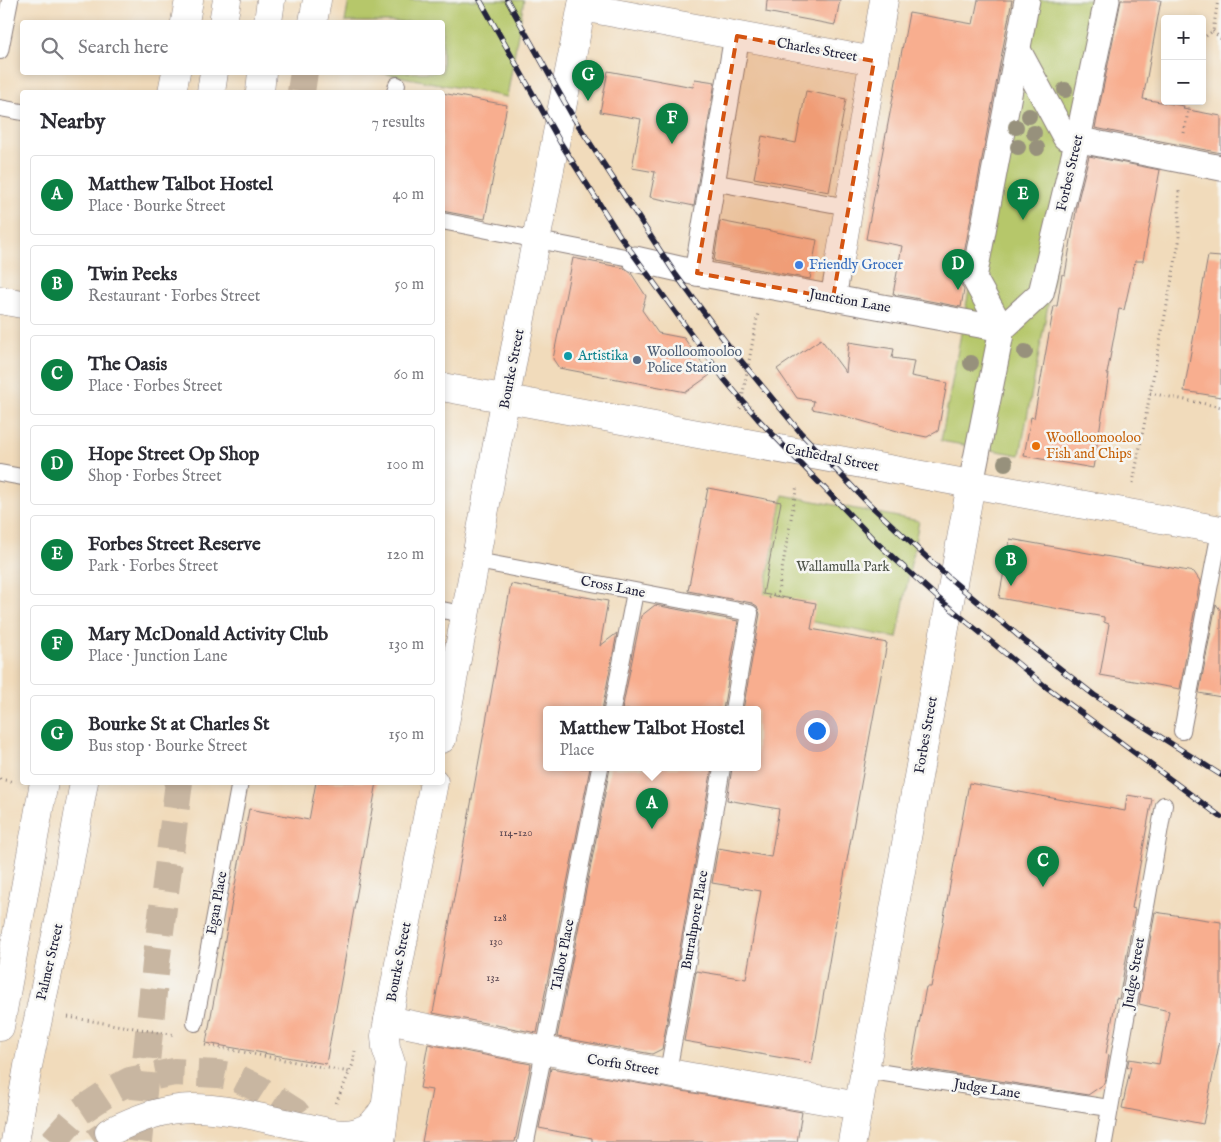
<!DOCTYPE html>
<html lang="en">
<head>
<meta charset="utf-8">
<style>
  body { margin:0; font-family:"IM FELL English",serif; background:#f7f7f7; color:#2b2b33 }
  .controls { position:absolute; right:15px; top:15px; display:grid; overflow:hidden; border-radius:5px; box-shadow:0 2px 8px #0003 }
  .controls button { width:45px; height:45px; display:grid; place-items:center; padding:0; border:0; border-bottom:1px solid #e1e1e2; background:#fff; color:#2b2b33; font:25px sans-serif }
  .you { position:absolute; left:816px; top:730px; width:18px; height:18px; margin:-12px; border:4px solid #fff; border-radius:50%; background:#1a73e8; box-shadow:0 0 0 8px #1a73e833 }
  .badge { display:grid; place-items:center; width:32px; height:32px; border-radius:50%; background:#0b8043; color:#fff; font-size:16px; font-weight:700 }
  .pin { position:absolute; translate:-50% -41px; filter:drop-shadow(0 1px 2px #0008) }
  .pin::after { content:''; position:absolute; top:26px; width:18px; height:15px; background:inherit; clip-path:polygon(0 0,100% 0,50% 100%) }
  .popup { position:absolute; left:543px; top:706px; width:218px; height:65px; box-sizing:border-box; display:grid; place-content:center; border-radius:5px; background:#fff; filter:drop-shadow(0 1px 4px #0005); font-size:16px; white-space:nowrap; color:#7c7c81 }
  .popup b { font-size:19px; color:#2b2b33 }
  .popup::after { content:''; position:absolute; left:50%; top:100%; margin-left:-10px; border:10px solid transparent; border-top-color:#fff }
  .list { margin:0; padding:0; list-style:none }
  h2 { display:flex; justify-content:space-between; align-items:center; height:65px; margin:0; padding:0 20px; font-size:21px }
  h2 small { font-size:16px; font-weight:400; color:#7c7c81 }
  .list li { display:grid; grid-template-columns:32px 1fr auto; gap:15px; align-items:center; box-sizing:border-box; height:80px; margin:0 10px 10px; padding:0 10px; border:1px solid #e1e1e2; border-radius:5px }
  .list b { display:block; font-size:19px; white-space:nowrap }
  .list p { margin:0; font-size:16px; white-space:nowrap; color:#7c7c81 }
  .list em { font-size:16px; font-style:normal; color:#7c7c81 }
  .icon { flex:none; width:28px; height:28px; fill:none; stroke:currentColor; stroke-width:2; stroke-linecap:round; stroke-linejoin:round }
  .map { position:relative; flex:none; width:1221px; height:1142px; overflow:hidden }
  .search { position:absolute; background:#fff; box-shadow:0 2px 8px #0003; left:20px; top:20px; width:425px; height:55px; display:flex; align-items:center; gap:12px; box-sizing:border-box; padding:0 18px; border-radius:5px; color:#7c7c81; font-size:19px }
  .panel { position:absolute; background:#fff; box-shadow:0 2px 8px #0003; left:20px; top:90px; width:425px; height:695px; border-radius:5px }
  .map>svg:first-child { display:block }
  .green { fill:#b6c76a; stroke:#6c7452 }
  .building { fill:#f8ae8f }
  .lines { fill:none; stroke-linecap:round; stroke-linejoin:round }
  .motorway-tunnel { stroke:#c8b6a1; stroke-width:28; stroke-dasharray:28 14; stroke-linecap:butt }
  .service-casing { stroke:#8a7e7b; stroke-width:18 }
  .pedestrian-casing { stroke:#8a7e7b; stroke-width:27 }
  .minor-casing { stroke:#8a7e7b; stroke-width:29 }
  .primary-casing { stroke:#8a7e7b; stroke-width:29 }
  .motorway-casing { stroke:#8a7e7b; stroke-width:29 }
  .path { stroke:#8a7e7b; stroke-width:3; stroke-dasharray:1 4; stroke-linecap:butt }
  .service { stroke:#fff; stroke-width:16 }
  .pedestrian { stroke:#fff; stroke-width:25 }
  .minor { stroke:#fff; stroke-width:28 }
  .primary { stroke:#fff; stroke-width:28 }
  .motorway { stroke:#fff; stroke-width:28 }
  .rail-casing { stroke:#22223b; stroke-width:5.5 }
  .rail { stroke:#f6f6f2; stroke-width:4; stroke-dasharray:11; stroke-linecap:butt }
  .tree { fill:#97917c }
  .marked { fill:#d45411; fill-opacity:0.2; stroke:#d45411; stroke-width:4; stroke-dasharray:10 6; stroke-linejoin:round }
  .shop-dot { fill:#3f7fe0; stroke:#f6f6f2; stroke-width:2 }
  .culture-dot { fill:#0f9aa8; stroke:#f6f6f2; stroke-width:2 }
  .service-dot { fill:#5c6f8a; stroke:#f6f6f2; stroke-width:2 }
  .food-dot { fill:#e8710a; stroke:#f6f6f2; stroke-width:2 }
  .labels { text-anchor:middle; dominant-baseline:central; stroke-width:5; stroke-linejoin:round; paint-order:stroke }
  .number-label { font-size:11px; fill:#584550 }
  .street-label { font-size:14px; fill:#22223b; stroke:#f6f6f2 }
  .shop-label { font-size:14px; fill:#366cbe; stroke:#f6f6f2; text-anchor:start }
  .service-label { font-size:14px; fill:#4e5e75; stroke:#f6f6f2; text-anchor:start }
  .culture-label { font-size:14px; fill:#0d838f; stroke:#f6f6f2; text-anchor:start }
  .food-label { font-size:14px; fill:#c56008; stroke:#f6f6f2; text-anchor:start }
  .park-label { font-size:14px; fill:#4e5449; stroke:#f6f6f2 }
</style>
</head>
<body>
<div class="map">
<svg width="1221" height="1142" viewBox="0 0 1221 1142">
  <rect width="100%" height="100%" fill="#f6f6f2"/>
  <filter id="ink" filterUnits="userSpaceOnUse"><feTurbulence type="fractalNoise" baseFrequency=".02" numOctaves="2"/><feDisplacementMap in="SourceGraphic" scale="10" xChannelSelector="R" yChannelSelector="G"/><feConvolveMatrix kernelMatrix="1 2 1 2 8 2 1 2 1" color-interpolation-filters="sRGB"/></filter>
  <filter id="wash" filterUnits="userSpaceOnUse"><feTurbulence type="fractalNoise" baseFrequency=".0096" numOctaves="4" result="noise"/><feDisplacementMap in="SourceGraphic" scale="20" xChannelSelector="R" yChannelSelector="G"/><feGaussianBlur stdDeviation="1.12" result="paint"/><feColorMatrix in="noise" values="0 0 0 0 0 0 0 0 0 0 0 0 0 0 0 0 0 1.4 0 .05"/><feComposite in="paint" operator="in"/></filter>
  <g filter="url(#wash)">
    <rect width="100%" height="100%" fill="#f1dbbb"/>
    <g class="green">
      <polygon points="349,0 524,0 507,97 382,73 442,72 442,22 345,22"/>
      <polygon points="1023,0 1105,0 1020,455 941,441"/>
      <polygon points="783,495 919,521 897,638 761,612"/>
    </g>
    <g id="blocks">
      <g class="building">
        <polygon points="767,0 840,0 835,25 766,12"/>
        <polygon points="978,0 1012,0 960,275 961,284 964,290 961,307 893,294 902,246 866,239 909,13 973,24"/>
        <polygon points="1121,0 1161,0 1143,99 1184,106 1183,109 1221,116 1221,153 1095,128"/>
        <polygon points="608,71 693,87 695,79 715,82 694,206 650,197 655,172 632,168 641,119 600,112"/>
        <polygon points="806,91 846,99 829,192 754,178 762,136 796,143"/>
        <polygon points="442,93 507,105 485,219 442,211"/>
        <polygon points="1089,156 1160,170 1143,261 1135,261 1124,310 1119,309 1107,374 1109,374 1093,468 1024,456 1031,417 1034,418 1054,306 1057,306 1062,274 1065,275 1078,200"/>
        <polygon points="720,221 817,240 810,279 714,261"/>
        <polygon points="1208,256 1221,257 1221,397 1184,391"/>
        <polygon points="573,258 624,268 631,273 646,296 642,310 658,333 684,338 710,375 686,392 559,368 553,359"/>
        <polygon points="821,339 846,373 849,342 894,349 892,358 914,361 911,376 947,383 938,431 927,437 901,432 837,414 812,409 814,401 797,398 777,369"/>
        <polygon points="708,488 781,502 763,594 816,603 811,629 887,643 838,909 812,1063 684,1041 696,971 746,979 761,891 712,883 718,848 771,857 779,809 727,800 732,768 757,768 757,710 743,710 760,614 757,606 752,603 688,591"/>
        <polygon points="1010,539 1194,572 1200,581 1180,689 1100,675 1109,624 1104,622 1104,617 999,598"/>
        <polygon points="511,584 608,601 600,646 617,633 602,710 547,710 547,768 590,768 537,1033 433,1013"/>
        <polygon points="1216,604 1221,611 1221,697 1199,693"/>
        <polygon points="655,605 738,621 723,710 622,710 641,616"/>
        <polygon points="610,768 712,768 662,1049 652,1054 557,1037"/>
        <polygon points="316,782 377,782 326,1064 206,1043 249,809 309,820"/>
        <polygon points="969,783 1125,811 1127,795 1152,799 1132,908 1135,909 1119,999 1116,998 1106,1054 1109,1055 1104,1084 1088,1095 911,1067 926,987 931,987"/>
        <polygon points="1155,912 1221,922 1221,1035 1203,1124 1122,1108 1131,1066 1127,1068 1129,1059 1159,1064 1169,1011 1139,1004"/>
        <polygon points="428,1044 531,1064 515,1142 422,1142 432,1090 420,1088"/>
        <polygon points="551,1068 802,1112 797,1142 592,1142 592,1138 539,1128"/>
      </g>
    </g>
  </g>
  <g filter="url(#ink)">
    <use href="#blocks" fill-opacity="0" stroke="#8a7e7b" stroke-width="1"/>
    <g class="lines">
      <g class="motorway-tunnel">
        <polyline points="301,92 304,72"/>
        <polyline points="53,1142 79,1112 109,1092 130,1081 174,1072 218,1074 235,1077 259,1089 295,1112 316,1139"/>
        <polyline points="95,1142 109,1132"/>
        <polyline points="138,1142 156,963 179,782"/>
      </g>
      <g class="service-casing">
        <g id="service">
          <polyline points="0,51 10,0"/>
          <polyline points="395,92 397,85"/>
          <polyline points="0,108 22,112"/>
          <polyline points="712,182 848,207"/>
          <polyline points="442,221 635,259"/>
          <polyline points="0,473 22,477"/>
          <polyline points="477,561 750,613 733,710"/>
          <polyline points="442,610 467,615"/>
          <polyline points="612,710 635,592"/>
          <polyline points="1182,731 1221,526"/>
          <polyline points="195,1023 240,782"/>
          <polyline points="865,1070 1109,1108"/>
          <polyline points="668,1072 722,768"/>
          <polyline points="526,1142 600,768"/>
          <polyline points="1104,1142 1164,805"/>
        </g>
      </g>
      <g class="pedestrian-casing">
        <g id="pedestrian">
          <polyline points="1018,50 1065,137 1221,168"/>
          <polyline points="635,259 697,273 737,36"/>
          <polyline points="697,273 1002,329"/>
          <polyline points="833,298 840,259"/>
          <polyline points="1002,329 974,278 1027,0"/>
          <polyline points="971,484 1002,329 1041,293 1078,139 1107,0"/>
        </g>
      </g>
      <g class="minor-casing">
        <g id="minor">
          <polyline points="582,7 874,61"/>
          <polyline points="840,259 884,0"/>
          <polyline points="0,300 22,304"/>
          <polyline points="442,387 1221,530"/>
          <polyline points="442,739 513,359 583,0"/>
          <path d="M388,1020C544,1052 701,1079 859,1106"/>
          <polyline points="381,1142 391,1063 386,1048 385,1036 434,782"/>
          <polyline points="852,1142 971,484"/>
        </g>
      </g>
      <g class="primary-casing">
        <g id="primary">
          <polyline points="185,22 189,0"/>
          <polyline points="172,92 176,72"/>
          <polyline points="0,1027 44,782"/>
          <polyline points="15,1142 28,1066 60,917 84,782"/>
        </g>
      </g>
      <g class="motorway-casing">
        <g id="motorway">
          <polyline points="223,22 227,0"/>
          <polyline points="268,22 271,0"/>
          <polyline points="313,22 317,0"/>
          <polyline points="211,92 214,72"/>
          <polyline points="260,92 262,72"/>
          <path d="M109,1132C136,1119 163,1108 193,1108C230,1108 268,1120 305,1127C321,1130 341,1137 357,1132C370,1129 379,1118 385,1107"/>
        </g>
      </g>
      <g class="path">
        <polyline points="1213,31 1221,39"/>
        <polyline points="1202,39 1213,31 1218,0"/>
        <polyline points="1184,133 1190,101"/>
        <polyline points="1150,393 1221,407"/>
        <polyline points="740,409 758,313"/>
        <polyline points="1133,483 1179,242 1179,188"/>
        <polyline points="769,598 778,592 797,485"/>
        <polyline points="0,779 14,782"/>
        <polyline points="68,1017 176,1035"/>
        <polyline points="205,1045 349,1072"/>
        <polyline points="336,1103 353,1064 355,1051"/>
      </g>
      <use href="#service" class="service"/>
      <use href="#pedestrian" class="pedestrian"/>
      <use href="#minor" class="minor"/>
      <use href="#primary" class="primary"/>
      <use href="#motorway" class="motorway"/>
      <g class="rail-casing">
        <g id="rail">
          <polyline points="480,0 560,142 620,236 724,379 758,419 875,541 938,598 1045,686 1221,817"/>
          <polyline points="507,0 573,117 676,275 728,345 801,433 867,502 948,577 1026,642 1094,695 1221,775"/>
        </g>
      </g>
      <use href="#rail" class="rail"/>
    </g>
    <g class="tree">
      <circle cx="1065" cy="90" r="8"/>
      <circle cx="1029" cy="116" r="8"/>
      <circle cx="1016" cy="127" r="8"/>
      <circle cx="1034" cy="133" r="8"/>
      <circle cx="1018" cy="147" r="8"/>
      <circle cx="1037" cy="148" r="8"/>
      <circle cx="1025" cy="352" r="8"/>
      <circle cx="971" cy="363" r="8"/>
      <circle cx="1005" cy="463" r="8"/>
    </g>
  </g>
  <path class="marked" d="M737,36L874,61L833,298L697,273Z"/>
  <circle class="shop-dot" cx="799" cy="265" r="5"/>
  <circle class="culture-dot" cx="568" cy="356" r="5"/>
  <circle class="service-dot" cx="637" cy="360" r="5"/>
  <circle class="food-dot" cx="1036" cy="446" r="5"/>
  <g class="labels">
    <g class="number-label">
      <text x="516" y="833">114-120</text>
      <text x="500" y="918">128</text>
      <text x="496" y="942">130</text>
      <text x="493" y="978">132</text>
    </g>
    <g class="street-label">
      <text transform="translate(817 50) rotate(10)">Charles Street</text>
      <text transform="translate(1070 173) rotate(-77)">Forbes Street</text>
      <text transform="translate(850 301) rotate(10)">Junction Lane</text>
      <text transform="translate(512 369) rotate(-79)">Bourke Street</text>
      <text transform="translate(832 458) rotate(11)">Cathedral Street</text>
      <text transform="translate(613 587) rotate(11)">Cross Lane</text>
      <text transform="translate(926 735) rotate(-80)">Forbes Street</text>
      <text transform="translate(217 903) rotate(-80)">Egan Place</text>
      <text transform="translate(695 920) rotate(-80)">Burrahpore Place</text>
      <text transform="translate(563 955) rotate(-79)">Talbot Place</text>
      <text transform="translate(50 962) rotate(-77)">Palmer Street</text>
      <text transform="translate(399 962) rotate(-79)">Bourke Street</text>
      <text transform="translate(1134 973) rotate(-80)">Judge Street</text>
      <text transform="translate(623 1065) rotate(9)">Corfu Street</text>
      <text transform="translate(987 1089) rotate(9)">Judge Lane</text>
    </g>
    <g class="shop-label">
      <text x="809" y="265">Friendly Grocer</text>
    </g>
    <g class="service-label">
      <text x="647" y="352">Woolloomooloo<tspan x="647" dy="16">Police Station</tspan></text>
    </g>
    <g class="culture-label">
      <text x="578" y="356">Artistika</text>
    </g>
    <g class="food-label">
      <text x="1046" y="438">Woolloomooloo<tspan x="1046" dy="16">Fish and Chips</tspan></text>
    </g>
    <g class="park-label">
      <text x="843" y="567">Wallamulla Park</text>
    </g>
  </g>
</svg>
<div class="controls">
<button>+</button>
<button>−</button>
</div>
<div class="you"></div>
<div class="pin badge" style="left:652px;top:829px">A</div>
<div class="popup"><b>Matthew Talbot Hostel</b>Place</div>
<div class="pin badge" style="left:1011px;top:586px">B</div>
<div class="pin badge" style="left:1043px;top:887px">C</div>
<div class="pin badge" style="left:958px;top:290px">D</div>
<div class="pin badge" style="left:1023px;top:220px">E</div>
<div class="pin badge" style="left:672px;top:144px">F</div>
<div class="pin badge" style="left:588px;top:101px">G</div>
<div class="search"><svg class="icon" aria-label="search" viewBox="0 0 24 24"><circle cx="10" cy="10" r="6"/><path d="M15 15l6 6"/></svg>Search here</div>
<section class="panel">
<h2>Nearby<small>7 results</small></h2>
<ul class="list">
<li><span class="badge">A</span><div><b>Matthew Talbot Hostel</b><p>Place · Bourke Street</p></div><em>40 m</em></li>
<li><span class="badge">B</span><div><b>Twin Peeks</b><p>Restaurant · Forbes Street</p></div><em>50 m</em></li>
<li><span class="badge">C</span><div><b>The Oasis</b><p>Place · Forbes Street</p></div><em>60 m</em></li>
<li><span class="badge">D</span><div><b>Hope Street Op Shop</b><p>Shop · Forbes Street</p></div><em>100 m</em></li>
<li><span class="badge">E</span><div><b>Forbes Street Reserve</b><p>Park · Forbes Street</p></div><em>120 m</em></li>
<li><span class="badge">F</span><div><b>Mary McDonald Activity Club</b><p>Place · Junction Lane</p></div><em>130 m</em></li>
<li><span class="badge">G</span><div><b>Bourke St at Charles St</b><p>Bus stop · Bourke Street</p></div><em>150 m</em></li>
</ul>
</section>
</div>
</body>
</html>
